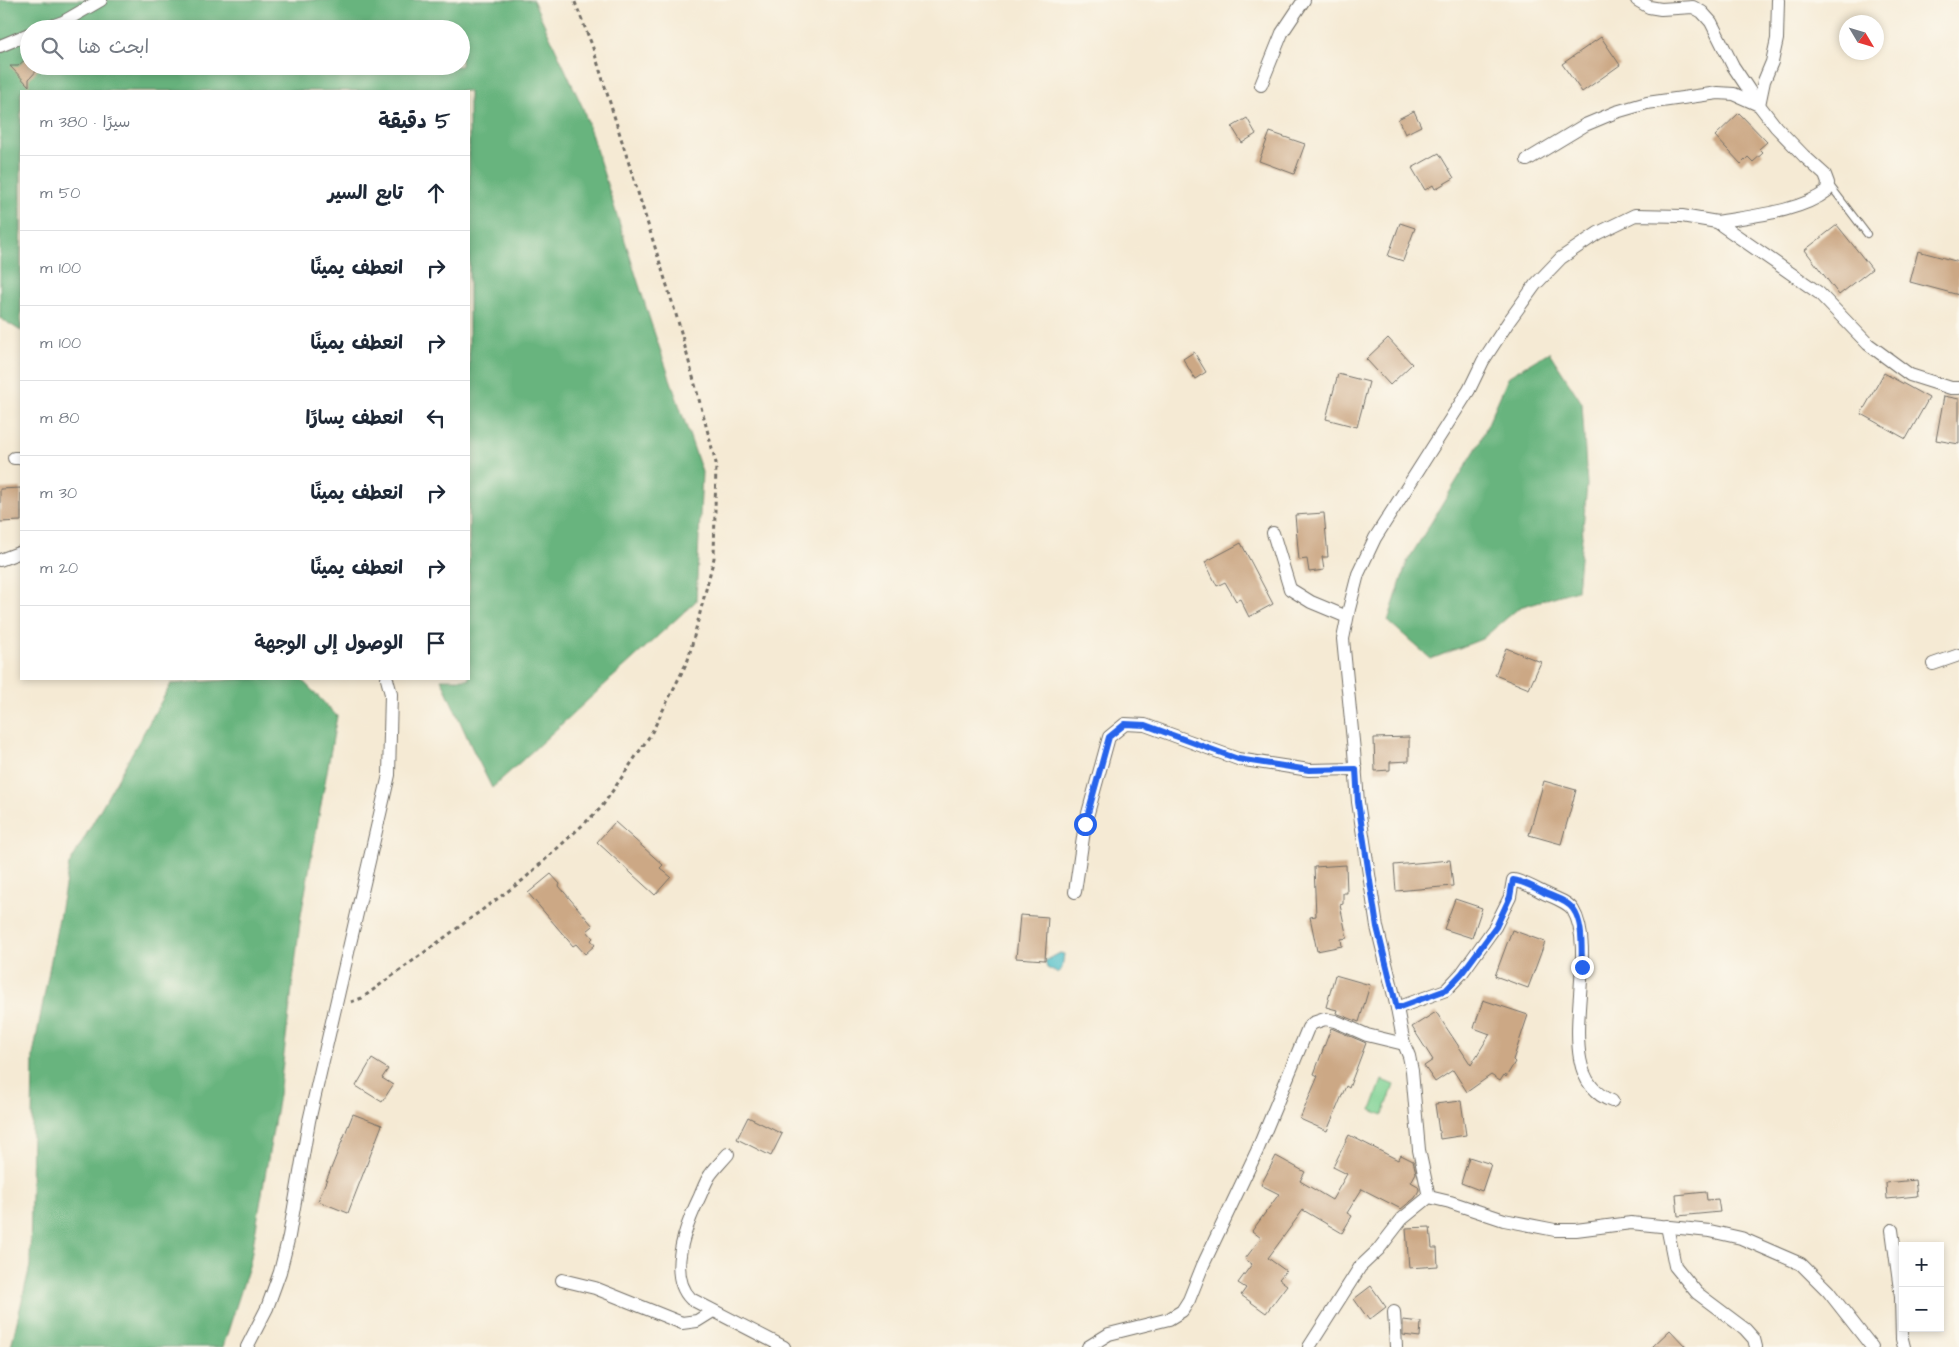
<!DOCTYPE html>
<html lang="ar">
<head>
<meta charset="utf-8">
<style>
  body { margin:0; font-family:"Architects Daughter","Playpen Sans Arabic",sans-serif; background:#f2f2f3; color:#1f2937; direction:rtl }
  .controls { position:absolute; right:15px; bottom:15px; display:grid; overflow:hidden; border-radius:0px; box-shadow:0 2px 8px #0003 }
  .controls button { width:45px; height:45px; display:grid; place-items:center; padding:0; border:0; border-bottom:1px solid #e0e1e3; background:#fff; color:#1f2937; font:25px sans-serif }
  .compass { position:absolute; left:1839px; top:15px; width:45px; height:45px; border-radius:50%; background:#fff; box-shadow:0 2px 8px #0003; rotate:128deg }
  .stop { position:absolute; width:15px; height:15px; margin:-11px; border:4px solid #2563eb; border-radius:50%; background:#fff }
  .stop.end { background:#2563eb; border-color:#fff; box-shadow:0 1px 5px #0008 }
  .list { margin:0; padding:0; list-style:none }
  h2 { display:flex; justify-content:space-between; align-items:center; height:65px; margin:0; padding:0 20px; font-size:21px }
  h2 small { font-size:16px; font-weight:400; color:#747a83 }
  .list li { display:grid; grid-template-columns:32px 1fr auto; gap:15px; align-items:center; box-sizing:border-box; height:75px; padding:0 20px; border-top:1px solid #e0e1e3 }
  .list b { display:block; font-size:19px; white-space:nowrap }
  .list em { font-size:16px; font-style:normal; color:#747a83 }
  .icon { flex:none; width:28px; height:28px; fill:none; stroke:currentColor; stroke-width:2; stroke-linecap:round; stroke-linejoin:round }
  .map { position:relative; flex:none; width:1959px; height:1347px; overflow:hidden; direction:ltr }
  .search { position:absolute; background:#fff; box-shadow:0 2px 8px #0003; left:20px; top:20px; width:450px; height:55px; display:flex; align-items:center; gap:12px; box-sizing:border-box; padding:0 18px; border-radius:28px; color:#747a83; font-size:19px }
  .panel { position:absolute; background:#fff; box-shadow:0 2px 8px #0003; left:20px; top:90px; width:450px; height:590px; border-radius:0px; direction:rtl }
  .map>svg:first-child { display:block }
  .green { fill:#80d294; stroke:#567e60 }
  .forest { fill:#68b47e; stroke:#4a7054; fill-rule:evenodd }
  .water { fill:#52c0c9; stroke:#3e767a }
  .building { fill:#cca885 }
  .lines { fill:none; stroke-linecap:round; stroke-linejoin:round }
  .service-casing { stroke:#726e66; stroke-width:8 }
  .minor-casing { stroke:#726e66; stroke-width:14 }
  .path { stroke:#726e66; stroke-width:3; stroke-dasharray:4 4; stroke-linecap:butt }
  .service { stroke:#fff; stroke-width:6 }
  .minor { stroke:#fff; stroke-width:12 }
  .route { stroke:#2563eb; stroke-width:6 }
</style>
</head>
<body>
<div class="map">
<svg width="1959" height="1347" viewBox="0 0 1959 1347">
  <rect width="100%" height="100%" fill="#fbf7ec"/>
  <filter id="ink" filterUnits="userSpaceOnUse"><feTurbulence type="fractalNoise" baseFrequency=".02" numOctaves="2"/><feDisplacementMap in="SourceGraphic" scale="10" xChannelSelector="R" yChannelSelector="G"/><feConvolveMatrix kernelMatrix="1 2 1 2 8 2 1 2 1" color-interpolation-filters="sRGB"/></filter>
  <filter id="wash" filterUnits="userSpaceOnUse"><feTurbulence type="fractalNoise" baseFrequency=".0096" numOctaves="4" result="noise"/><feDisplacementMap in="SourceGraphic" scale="20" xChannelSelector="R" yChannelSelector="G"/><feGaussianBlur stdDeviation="1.12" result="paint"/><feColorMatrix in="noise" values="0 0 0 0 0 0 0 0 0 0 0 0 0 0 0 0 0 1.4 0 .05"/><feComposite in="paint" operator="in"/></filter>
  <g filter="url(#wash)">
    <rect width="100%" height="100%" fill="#f5ead4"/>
    <polygon class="green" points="1382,1080 1394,1085 1383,1115 1371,1110"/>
    <g class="forest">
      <path d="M0,0H533L583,108L651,323L702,472L696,601L492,788L472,748L441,679H469V91H21V331L0,318ZM29,29H461V66H29Z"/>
      <polygon points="1549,352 1582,403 1587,485 1577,590 1520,607 1482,639 1431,659 1388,621 1407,562 1479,444 1509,376"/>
      <polygon points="241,679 301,679 337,716 301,915 279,1095 250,1263 223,1347 11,1347 30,1266 33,1055 69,865 171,684"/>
    </g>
    <polygon class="water" points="1060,953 1064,954 1062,968 1058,973 1047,968 1045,961"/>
    <g id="blocks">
      <g class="building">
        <polygon points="1601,37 1620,65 1582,92 1562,64"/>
        <polygon points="29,56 29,66 41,66 29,79 29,86 10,66 18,66"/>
        <polygon points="1414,111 1421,126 1405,134 1398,119"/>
        <polygon points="1739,113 1767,142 1759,149 1763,153 1753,162 1748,157 1741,164 1715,136"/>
        <polygon points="1247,118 1256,134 1242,143 1232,127"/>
        <polygon points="1270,132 1305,144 1294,174 1259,161"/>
        <polygon points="1439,153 1454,178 1435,189 1433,185 1425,190 1412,168"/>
        <polygon points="1400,223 1415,228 1403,261 1388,256"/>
        <polygon points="1837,225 1872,269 1839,295 1805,250"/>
        <polygon points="1918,251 1959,262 1959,295 1910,282"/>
        <polygon points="1388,338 1412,364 1390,385 1366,359"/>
        <polygon points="1194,352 1206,372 1195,379 1183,359"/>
        <polygon points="1884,373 1929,398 1906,439 1861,414"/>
        <polygon points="1338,374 1369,382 1357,427 1326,419"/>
        <polygon points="1944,396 1959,399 1959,444 1936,440"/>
        <polygon points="21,488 21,521 0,522 0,489"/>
        <polygon points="1324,513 1328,557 1322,557 1324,570 1309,572 1307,559 1299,560 1295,515"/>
        <polygon points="1241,543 1273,604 1249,617 1240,599 1236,601 1225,582 1217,586 1205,562"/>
        <polygon points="1506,648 1541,662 1529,689 1495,675"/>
        <polygon points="1409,737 1409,761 1390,762 1390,770 1375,771 1374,738"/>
        <polygon points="1544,781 1576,790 1561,844 1529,835"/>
        <polygon points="615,822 663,865 660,868 671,877 655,895 597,842"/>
        <polygon points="1450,860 1453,886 1396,891 1394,865"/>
        <polygon points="1346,865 1347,893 1343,893 1343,904 1340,905 1347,938 1341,939 1342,946 1317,951 1310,917 1316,916 1314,867"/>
        <polygon points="551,874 560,884 559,886 593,926 587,931 593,938 591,940 595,945 585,954 576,944 573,946 528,893"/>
        <polygon points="1455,899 1482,908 1472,938 1444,929"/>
        <polygon points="1020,915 1048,917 1045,960 1016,958"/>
        <polygon points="1512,930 1545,942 1528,988 1495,976"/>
        <polygon points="1335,975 1370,985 1359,1022 1336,1013 1337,1010 1326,1007"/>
        <polygon points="1483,1000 1528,1015 1513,1060 1515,1062 1506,1077 1504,1075 1500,1081 1491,1075 1467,1092 1453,1070 1435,1082 1424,1066 1433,1060 1412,1027 1436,1012 1471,1065 1490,1034 1474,1028"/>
        <polygon points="1331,1028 1366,1043 1349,1088 1346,1086 1327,1131 1300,1119 1318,1076 1314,1074"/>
        <polygon points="372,1059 388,1069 382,1078 393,1085 382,1102 356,1086"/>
        <polygon points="1461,1101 1466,1135 1440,1139 1435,1104"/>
        <polygon points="353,1114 382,1125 348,1213 318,1201"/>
        <polygon points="748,1117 782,1134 771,1156 737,1139"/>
        <polygon points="1349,1135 1398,1160 1401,1155 1413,1161 1416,1173 1411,1182 1418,1186 1419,1190 1415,1198 1401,1209 1362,1189 1347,1213 1352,1216 1342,1233 1303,1210 1268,1258 1286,1271 1279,1279 1287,1285 1266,1313 1241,1295 1246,1288 1238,1283 1252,1264 1245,1259 1261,1238 1252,1231 1279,1194 1261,1185 1276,1156 1305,1172 1300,1181 1332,1200 1347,1174 1333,1167"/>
        <polygon points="1469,1157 1491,1164 1482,1191 1461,1183"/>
        <polygon points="1915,1180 1917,1196 1887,1199 1886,1183"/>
        <polygon points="1706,1192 1707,1200 1718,1199 1720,1212 1678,1216 1676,1195"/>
        <polygon points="1430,1227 1432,1248 1437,1248 1438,1266 1409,1268 1406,1228"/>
        <polygon points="1371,1286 1386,1307 1369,1320 1354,1299"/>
        <polygon points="1403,1320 1421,1322 1420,1337 1403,1335"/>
        <polygon points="1670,1330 1686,1347 1652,1347"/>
      </g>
    </g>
  </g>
  <g filter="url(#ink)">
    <use href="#blocks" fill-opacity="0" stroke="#726e66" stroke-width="1"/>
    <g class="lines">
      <g class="service-casing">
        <polyline id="service" points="1829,184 1867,234"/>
      </g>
      <g class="minor-casing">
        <g id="minor">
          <path d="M1637,0L1649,7L1661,9L1693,7L1702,12L1711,22L1733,66L1759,105L1776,127L1804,156L1825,175L1828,183L1827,191C1800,212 1751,216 1717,222"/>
          <polyline points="43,29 63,22 101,0"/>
          <polyline points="0,46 29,34"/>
          <polyline points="1261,85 1282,33 1304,0"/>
          <polyline points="1527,160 1585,125 1616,112 1647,103 1718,93 1734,94 1759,105 1764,81 1772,62 1777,39 1778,0"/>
          <polyline points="14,458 21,458"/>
          <polyline points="1273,533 1290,589 1311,602 1347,617"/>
          <polyline points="0,560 21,552"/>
          <polyline points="1933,664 1959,655"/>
          <polyline points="1075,892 1085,824 1109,737 1125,724 1145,725 1238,759 1309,770 1356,769"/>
          <path d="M1397,1008L1446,990L1462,973L1495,927L1510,897L1513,880C1524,882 1534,888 1544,893C1553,897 1568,902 1573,910C1602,958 1546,1077 1612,1101"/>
          <path d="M728,1154C722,1161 715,1168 710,1175C706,1181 703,1189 700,1196C687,1223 666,1274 691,1299L784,1347"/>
          <polyline points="1429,1197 1419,1150 1412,1071 1409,1056 1404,1044 1397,1008 1377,927 1358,802 1354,751 1343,639 1349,609 1358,574 1375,538 1469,390 1483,361 1509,321 1535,285 1561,258 1598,233 1635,215 1682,216 1717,222 1819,293 1868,344 1910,375 1951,388 1959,388"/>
          <polyline points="1667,1226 1675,1266 1697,1293 1745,1329 1754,1339 1756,1347"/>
          <polyline points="1892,1230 1901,1297 1902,1339 1904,1347"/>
          <polyline points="562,1280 595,1288 682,1323 697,1321 713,1311"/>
          <polyline points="1394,1312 1396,1347"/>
          <polyline points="247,1347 267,1308 280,1272 289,1236 309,1121 389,775 391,694 387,679"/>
          <polyline points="1088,1347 1109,1334 1169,1319 1182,1311 1189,1300 1203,1265 1257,1151 1308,1028 1313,1023 1325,1019 1335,1021 1367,1035 1404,1044"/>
          <polyline points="1309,1347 1360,1267 1378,1250 1402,1219 1429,1197 1450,1202 1504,1220 1555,1230 1576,1230 1631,1223 1710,1231 1741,1238 1801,1264 1828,1291 1872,1347"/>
        </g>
      </g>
      <polyline class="path" points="351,1002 362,998 523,880 601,808 651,734 688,660 714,558 716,463 678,321 592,45 574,0"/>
      <use href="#service" class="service"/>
      <use href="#minor" class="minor"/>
    </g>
  </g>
  <g class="lines" filter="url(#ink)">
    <path class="route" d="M1085,824L1109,737L1125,724L1145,725L1238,759L1309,770L1356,769L1358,802L1377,927L1397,1008L1446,990L1462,973L1496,927L1510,897L1513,880C1525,882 1535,888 1545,893C1554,897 1567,901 1573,909C1584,924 1581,949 1582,967"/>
  </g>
</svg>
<div class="controls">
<button>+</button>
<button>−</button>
</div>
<svg class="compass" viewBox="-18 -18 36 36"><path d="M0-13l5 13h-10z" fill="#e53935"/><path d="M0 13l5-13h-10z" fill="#747a83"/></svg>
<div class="stop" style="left:1085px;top:824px"></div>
<div class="stop end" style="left:1582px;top:967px"></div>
<div class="search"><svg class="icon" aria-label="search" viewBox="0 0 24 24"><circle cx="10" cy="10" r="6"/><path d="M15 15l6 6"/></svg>ابحث هنا</div>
<section class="panel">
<h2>5 دقيقة<small>سيرًا · 380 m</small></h2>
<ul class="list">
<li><svg class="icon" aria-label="ahead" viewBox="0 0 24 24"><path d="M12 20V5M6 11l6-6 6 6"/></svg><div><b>تابع السير</b></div><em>50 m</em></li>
<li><svg class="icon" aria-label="right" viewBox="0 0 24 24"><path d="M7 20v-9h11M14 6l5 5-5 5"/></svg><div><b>انعطف يمينًا</b></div><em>100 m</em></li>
<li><svg class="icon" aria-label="right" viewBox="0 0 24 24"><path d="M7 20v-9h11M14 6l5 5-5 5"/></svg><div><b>انعطف يمينًا</b></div><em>100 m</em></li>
<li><svg class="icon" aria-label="left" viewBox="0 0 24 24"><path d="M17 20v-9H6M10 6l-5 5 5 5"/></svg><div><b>انعطف يسارًا</b></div><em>80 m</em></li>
<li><svg class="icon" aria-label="right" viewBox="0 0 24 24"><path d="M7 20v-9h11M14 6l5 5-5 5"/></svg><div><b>انعطف يمينًا</b></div><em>30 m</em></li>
<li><svg class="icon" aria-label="right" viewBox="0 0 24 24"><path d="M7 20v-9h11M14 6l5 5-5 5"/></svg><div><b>انعطف يمينًا</b></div><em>20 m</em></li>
<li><svg class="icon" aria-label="arrive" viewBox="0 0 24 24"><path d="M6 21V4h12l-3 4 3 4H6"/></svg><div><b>الوصول إلى الوجهة</b></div></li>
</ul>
</section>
</div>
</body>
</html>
